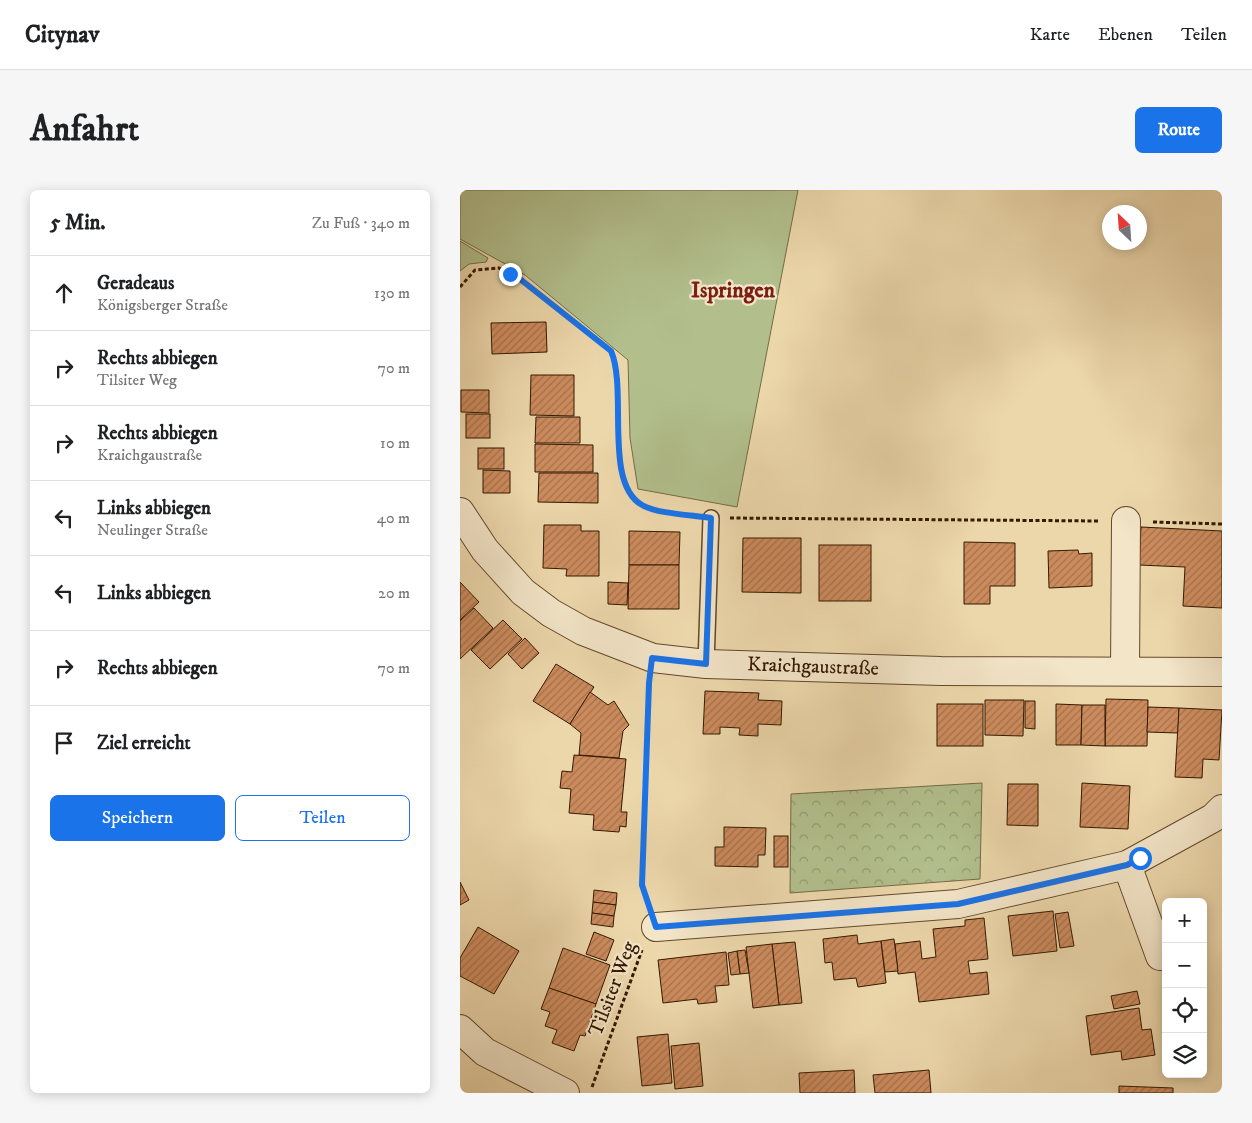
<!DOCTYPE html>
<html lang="de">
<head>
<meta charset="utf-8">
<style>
  body { margin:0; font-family:"IM FELL DW Pica",serif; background:#f6f6f6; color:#202124 }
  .controls { position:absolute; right:15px; bottom:15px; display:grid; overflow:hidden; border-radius:8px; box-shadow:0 2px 12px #0003 }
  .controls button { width:45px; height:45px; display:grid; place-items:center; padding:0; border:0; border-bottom:1px solid #e0e0e0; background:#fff; color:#202124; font:25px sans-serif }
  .compass { position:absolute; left:642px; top:15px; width:45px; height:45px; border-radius:50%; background:#fff; box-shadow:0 2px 12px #0003; rotate:335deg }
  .stop { position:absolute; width:15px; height:15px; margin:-11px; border:4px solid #1a73e8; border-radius:50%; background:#fff }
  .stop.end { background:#1a73e8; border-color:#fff; box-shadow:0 1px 5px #0008 }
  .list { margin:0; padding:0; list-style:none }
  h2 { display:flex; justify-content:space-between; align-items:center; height:65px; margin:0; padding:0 20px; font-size:21px }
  h2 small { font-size:16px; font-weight:400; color:#757577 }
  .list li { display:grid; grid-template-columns:32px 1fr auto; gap:15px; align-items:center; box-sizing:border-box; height:75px; padding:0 20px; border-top:1px solid #e0e0e0 }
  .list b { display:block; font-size:19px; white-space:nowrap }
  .list p { margin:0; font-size:16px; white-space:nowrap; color:#757577 }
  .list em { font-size:16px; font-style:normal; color:#757577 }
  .actions { display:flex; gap:10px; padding:15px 20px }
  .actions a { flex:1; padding:11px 0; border:1px solid #1a73e8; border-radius:8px; text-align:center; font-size:18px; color:#1a73e8 }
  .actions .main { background:#1a73e8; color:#fff }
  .icon { flex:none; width:28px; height:28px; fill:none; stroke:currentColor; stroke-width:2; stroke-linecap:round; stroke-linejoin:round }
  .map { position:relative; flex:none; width:762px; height:903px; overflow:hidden; border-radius:8px }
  header { display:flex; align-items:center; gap:30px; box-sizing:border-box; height:70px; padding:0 25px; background:#fff; border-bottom:1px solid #e0e0e0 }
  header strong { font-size:24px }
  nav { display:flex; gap:28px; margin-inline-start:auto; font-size:18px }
  .intro { display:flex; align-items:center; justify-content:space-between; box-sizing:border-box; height:120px; padding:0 30px }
  h1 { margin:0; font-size:35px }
  .button { padding:12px 22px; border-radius:8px; background:#1a73e8; color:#fff; font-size:18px; font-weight:700 }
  main { display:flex; gap:30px; padding:0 30px }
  aside { flex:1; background:#fff; border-radius:8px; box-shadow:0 2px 12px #0003 }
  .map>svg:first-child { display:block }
  .grass { fill:#b2bf8d; stroke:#746c46 }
  .park { fill:url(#park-crowns); stroke:#746c46 }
  .building { fill:url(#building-hatch); stroke:#351900 }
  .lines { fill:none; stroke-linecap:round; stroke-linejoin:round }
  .service-casing { stroke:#63482b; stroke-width:18 }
  .minor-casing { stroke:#63482b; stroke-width:30 }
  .path { stroke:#351900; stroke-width:3; stroke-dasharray:4 2.5; stroke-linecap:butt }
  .service { stroke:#f3e5c8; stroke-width:15 }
  .minor { stroke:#f3e5c8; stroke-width:28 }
  .route { stroke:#1a73e8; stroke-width:6 }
  .labels { text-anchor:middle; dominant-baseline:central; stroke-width:4.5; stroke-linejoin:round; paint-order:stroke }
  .street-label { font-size:20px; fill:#351900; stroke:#f3e5c8 }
  .quarter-label { font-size:22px; font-weight:bold; fill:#7a1f14; stroke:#f3e5c8 }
</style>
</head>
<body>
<header>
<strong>Citynav</strong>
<nav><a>Karte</a><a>Ebenen</a><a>Teilen</a></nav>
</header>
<div class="intro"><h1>Anfahrt</h1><a class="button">Route</a></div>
<main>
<aside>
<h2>5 Min.<small>Zu Fuß · 340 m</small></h2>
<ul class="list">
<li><svg class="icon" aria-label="ahead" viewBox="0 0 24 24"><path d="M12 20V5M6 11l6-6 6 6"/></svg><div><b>Geradeaus</b><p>Königsberger Straße</p></div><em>130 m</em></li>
<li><svg class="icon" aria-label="right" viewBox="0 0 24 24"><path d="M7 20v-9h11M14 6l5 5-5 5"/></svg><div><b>Rechts abbiegen</b><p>Tilsiter Weg</p></div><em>70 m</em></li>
<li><svg class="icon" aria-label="right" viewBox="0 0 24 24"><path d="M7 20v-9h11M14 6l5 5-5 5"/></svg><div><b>Rechts abbiegen</b><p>Kraichgaustraße</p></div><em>10 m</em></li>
<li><svg class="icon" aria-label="left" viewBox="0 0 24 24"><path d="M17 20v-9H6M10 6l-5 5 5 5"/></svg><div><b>Links abbiegen</b><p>Neulinger Straße</p></div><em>40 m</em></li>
<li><svg class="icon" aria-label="left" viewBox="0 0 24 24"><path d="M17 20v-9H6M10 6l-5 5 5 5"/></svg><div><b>Links abbiegen</b></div><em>20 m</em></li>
<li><svg class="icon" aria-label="right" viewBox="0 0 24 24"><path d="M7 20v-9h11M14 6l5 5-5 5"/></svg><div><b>Rechts abbiegen</b></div><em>70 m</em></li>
<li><svg class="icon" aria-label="arrive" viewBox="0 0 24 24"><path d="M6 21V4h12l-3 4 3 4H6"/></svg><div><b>Ziel erreicht</b></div></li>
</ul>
<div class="actions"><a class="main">Speichern</a><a>Teilen</a></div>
</aside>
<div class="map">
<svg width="762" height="903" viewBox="0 0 762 903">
  <defs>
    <pattern id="park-crowns" width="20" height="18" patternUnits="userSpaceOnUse" patternTransform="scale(1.25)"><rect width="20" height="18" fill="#b2bf8d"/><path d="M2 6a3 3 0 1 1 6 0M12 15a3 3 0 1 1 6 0" fill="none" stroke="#929a71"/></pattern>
    <pattern id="building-hatch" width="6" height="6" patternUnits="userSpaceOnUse" patternTransform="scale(1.25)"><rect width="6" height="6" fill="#cc8b5d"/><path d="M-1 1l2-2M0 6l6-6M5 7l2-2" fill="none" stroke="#a6714a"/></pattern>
  </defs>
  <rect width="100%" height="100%" fill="#ecd7ab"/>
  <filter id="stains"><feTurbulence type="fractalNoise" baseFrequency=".004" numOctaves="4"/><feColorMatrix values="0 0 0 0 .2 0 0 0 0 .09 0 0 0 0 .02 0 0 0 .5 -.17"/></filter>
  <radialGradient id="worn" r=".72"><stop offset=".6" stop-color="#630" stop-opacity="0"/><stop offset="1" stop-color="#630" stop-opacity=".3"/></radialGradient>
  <g class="grass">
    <polygon points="0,0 338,0 277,317 178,299 170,248 168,170 65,85 0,49"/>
    <polygon points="0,51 28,68 26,72 9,74 0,81"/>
  </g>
  <polygon class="park" points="522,593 520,689 330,703 331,604"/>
  <g class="building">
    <polygon points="86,132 87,162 32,164 31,133"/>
    <polygon points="71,185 114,185 114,226 70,225"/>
    <polygon points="1,200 29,200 29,223 1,222"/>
    <rect x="6" y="224" width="24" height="24"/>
    <polygon points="76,227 120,227 120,253 75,253"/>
    <polygon points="75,254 133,255 133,282 75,282"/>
    <rect x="18" y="258" width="26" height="21"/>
    <polygon points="23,280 50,281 50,303 23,303"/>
    <polygon points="79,283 138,283 138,313 78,312"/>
    <polygon points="84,335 121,335 121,341 139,341 139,386 106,386 107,379 83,378"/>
    <polygon points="681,337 762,341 762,418 723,416 725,377 679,375"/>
    <polygon points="169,341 220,342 219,375 169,375"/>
    <polygon points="283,348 341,348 341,403 282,402"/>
    <polygon points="504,352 555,353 555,396 530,396 530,414 504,414"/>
    <rect x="359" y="355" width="52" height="56"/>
    <polygon points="618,360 619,364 632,363 632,396 589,398 588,361"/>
    <polygon points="169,375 219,375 219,419 168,419"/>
    <polygon points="0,392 19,412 0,430"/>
    <polygon points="148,392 168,393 167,415 148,414"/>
    <polygon points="14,418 33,438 0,469 0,431"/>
    <polygon points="43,430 62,449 30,479 11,460"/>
    <polygon points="65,448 79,463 62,479 48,464"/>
    <polygon points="96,474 134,497 110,534 73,511"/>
    <polygon points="245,501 299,503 298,510 322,511 321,535 298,534 298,546 279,545 280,538 260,537 260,544 243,544"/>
    <polygon points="130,502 148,515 154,511 169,535 163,541 159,568 119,565 121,543 110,534"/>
    <polygon points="646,509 688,510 687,556 645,556"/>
    <polygon points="525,510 564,510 563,546 525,545"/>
    <polygon points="565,511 575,511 575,539 565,538"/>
    <rect x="477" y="514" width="46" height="42"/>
    <polygon points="596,514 622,515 621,555 596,555"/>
    <polygon points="622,515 645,515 645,556 621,555"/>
    <polygon points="688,517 719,518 718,543 687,542"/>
    <polygon points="719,518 762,520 759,570 743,569 742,588 715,587"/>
    <polygon points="114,565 166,569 161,622 167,622 166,637 160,636 159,642 133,640 134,625 109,623 111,599 100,598 102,581 112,582"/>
    <polygon points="622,593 670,596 668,639 620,637"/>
    <polygon points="548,594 578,594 578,636 547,635"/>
    <polygon points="264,637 306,638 305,665 298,665 298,677 255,676 255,657 264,657"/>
    <rect x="314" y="646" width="14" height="31"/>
    <polygon points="0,692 9,710 0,715"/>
    <polygon points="134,700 157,703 156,715 133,712"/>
    <polygon points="133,712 156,715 154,726 132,723"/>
    <polygon points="593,721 597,761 553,766 548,726"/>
    <polygon points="608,722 614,756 600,758 595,724"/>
    <polygon points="132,723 154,726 153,737 131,734"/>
    <polygon points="524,728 528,769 508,771 510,784 527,782 529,804 459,812 455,782 438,784 435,754 460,751 462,769 476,767 473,739 505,736 505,730"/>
    <polygon points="18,737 59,761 34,804 0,786 0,768"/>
    <polygon points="134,742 154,750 146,771 126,764"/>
    <polygon points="397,745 398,754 421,751 426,793 398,797 396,788 374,790 372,772 365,773 363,749"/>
    <polygon points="434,749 438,781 425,782 421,751"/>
    <polygon points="335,752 342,813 319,815 312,754"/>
    <polygon points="312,754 319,815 293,818 286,757"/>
    <polygon points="103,758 150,775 136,814 89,798"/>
    <polygon points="285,760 289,783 280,784 277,761"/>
    <polygon points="277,761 280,784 271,785 268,763"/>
    <polygon points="266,762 269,795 255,796 257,812 238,814 237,809 203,813 198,770"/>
    <polygon points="89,798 136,814 125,846 120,845 114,861 92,853 97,840 85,836 90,822 81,819"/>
    <polygon points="677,801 680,814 654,819 651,806"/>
    <polygon points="679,818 682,840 691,839 695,865 662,870 661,861 631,865 626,826"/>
    <polygon points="208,844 212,893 182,896 177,847"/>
    <polygon points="239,853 243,896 215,899 211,856"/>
    <polygon points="394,880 395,903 340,903 339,883"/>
    <polygon points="469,880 471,903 415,903 413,885"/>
    <polygon points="659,896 713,898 713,903 659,903"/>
  </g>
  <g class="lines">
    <g class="service-casing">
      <polyline id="service" points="246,474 251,328"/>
    </g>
    <g class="minor-casing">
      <g id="minor">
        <polyline points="0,322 25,360 63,402 91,423 123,441 193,468 246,474 481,481 762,482"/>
        <polyline points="665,481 666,331"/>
        <polyline points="667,675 700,766"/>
        <polyline points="196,737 498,714 667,675 753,628 762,619"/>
        <polyline points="0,839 25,862 105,903"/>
      </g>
    </g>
    <g class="path">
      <path d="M0,97L15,80L39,78L60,89L151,161C167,198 147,287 176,311C189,321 215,323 232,325"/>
      <polyline points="270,328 639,331"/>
      <polyline points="693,332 762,334"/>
      <polyline points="188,714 182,695 189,493"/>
      <polyline points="132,897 182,760"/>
    </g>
    <use href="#service" class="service"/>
    <use href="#minor" class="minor"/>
  </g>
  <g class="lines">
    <path class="route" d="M50,84L60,89L151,161C168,200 143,293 182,315C198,324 232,325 251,328L246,474L192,468L189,493L182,695L196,737L498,714L667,675L680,668"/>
  </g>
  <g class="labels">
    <g class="street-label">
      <text transform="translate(353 477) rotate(2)">Kraichgaustraße</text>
      <text transform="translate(153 799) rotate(-69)">Tilsiter Weg</text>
    </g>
    <g class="quarter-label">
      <text x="273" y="100">Ispringen</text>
    </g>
  </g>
  <rect width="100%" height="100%" filter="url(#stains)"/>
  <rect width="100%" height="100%" fill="url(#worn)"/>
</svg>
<div class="controls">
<button>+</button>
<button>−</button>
<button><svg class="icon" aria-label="locate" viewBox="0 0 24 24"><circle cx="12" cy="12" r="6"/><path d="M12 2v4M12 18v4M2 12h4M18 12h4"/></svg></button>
<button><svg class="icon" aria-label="layers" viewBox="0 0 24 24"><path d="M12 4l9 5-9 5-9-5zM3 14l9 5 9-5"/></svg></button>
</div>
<svg class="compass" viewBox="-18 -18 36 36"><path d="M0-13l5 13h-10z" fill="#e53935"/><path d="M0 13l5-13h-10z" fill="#757577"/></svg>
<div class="stop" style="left:680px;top:668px"></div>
<div class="stop end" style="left:50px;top:84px"></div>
</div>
</main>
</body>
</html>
